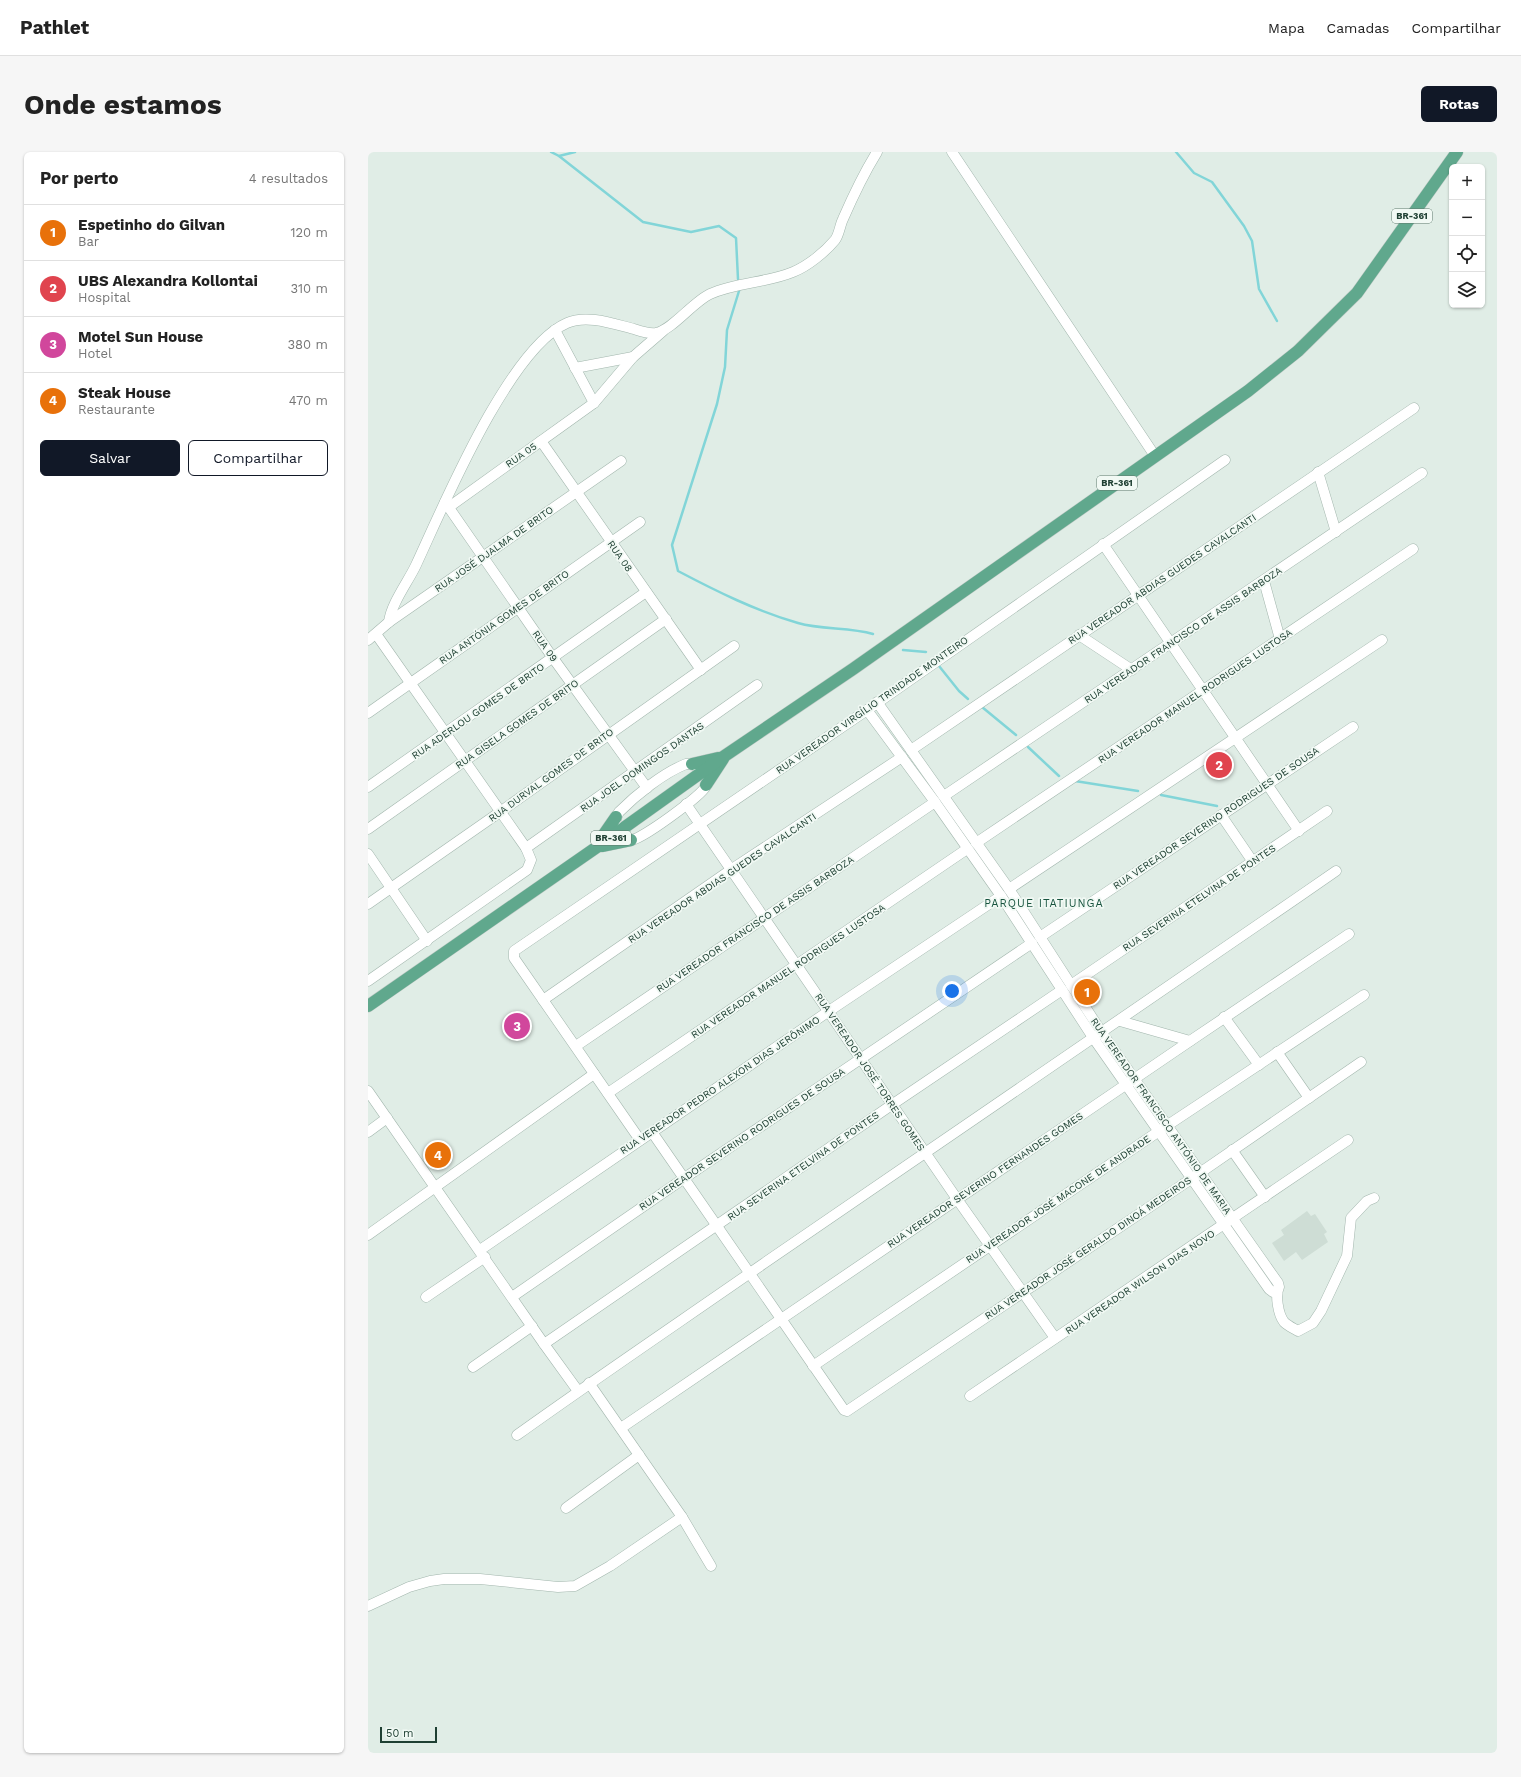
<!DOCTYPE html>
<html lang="pt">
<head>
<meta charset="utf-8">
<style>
  body { margin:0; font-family:"Work Sans",sans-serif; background:#f6f6f6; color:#222 }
  .controls { position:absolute; right:12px; top:12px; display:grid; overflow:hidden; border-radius:6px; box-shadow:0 1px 3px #0004 }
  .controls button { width:36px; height:36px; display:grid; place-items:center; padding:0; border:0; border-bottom:1px solid #e0e0e0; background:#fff; color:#222; font:20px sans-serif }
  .scale { position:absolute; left:12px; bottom:10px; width:57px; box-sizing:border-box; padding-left:4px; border:2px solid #1f4033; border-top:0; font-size:11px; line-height:14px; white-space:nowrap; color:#1f4033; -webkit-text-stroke:3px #f1f9f4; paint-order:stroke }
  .you { position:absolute; left:584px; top:839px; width:14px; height:14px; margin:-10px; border:3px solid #fff; border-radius:50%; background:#1a73e8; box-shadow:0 0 0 6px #1a73e833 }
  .badge { display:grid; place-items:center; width:26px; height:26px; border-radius:50%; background:#111827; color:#fff; font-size:13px; font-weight:700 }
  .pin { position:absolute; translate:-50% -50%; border:2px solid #fff; box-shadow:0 1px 4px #0006 }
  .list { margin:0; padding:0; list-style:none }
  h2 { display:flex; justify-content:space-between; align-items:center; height:52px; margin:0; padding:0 16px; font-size:17px }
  h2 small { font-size:13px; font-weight:400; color:#767676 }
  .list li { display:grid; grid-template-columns:26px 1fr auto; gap:12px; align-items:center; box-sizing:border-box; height:56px; padding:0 16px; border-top:1px solid #e0e0e0 }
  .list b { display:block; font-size:15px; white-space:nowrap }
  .list p { margin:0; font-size:13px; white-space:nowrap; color:#767676 }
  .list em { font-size:13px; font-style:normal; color:#767676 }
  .actions { display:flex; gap:8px; padding:12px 16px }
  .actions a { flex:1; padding:9px 0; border:1px solid #111827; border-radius:6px; text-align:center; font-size:14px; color:#111827 }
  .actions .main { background:#111827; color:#fff }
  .icon { flex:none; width:22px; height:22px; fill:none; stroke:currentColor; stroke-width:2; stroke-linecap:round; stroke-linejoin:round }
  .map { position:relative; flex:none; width:1129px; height:1601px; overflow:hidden; border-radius:6px }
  header { display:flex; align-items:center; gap:24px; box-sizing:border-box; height:56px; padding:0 20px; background:#fff; border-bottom:1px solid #e0e0e0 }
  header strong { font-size:19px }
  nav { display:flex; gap:22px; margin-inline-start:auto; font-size:14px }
  .intro { display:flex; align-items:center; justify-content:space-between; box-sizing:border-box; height:96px; padding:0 24px }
  h1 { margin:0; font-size:28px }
  .button { padding:10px 18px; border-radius:6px; background:#111827; color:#fff; font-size:14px; font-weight:700 }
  main { display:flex; gap:24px; padding:0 24px }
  aside { flex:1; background:#fff; border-radius:6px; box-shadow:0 1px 3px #0004 }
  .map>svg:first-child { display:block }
  .built { fill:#ceddd5 }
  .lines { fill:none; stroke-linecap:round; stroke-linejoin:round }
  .stream { stroke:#82d5d8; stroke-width:2.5 }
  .minor-casing { stroke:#a2b6ad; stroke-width:11 }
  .major-casing { stroke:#c0cac6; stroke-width:13 }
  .minor { stroke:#fff; stroke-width:10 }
  .major { stroke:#60a88d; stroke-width:12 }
  .labels { text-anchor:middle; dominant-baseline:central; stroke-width:3.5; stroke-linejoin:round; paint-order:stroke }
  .shield { fill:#f1f9f4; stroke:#5e786d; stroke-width:1 }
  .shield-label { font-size:9px; font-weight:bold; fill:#1f4033 }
  .street-label { font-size:10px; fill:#1f4033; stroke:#f1f9f4 }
  .neighbourhood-label { font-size:11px; letter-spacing:1px; fill:#18543f; stroke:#f1f9f4 }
</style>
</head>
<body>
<header>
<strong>Pathlet</strong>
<nav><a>Mapa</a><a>Camadas</a><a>Compartilhar</a></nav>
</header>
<div class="intro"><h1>Onde estamos</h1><a class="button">Rotas</a></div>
<main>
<aside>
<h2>Por perto<small>4 resultados</small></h2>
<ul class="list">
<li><span class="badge" style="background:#e8710a">1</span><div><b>Espetinho do Gilvan</b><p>Bar</p></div><em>120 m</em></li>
<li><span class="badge" style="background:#e0444e">2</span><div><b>UBS Alexandra Kollontai</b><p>Hospital</p></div><em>310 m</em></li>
<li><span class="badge" style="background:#d1479c">3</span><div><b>Motel Sun House</b><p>Hotel</p></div><em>380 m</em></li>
<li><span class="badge" style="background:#e8710a">4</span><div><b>Steak House</b><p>Restaurante</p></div><em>470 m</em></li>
</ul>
<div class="actions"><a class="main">Salvar</a><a>Compartilhar</a></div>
</aside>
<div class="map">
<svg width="1129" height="1601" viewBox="0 0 1129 1601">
  <rect width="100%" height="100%" fill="#e0ede6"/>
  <polygon class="built" points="939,1059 943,1064 947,1062 959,1080 956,1082 960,1090 934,1108 928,1100 916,1109 904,1091 916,1083 913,1078"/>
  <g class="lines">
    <g class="stream">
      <polyline points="183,0 191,4 207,0"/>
      <polyline points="808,0 826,21 844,30 876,74 884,89 891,137 909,169"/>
      <polyline points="191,4 275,70 323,80 351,74 368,86 370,127"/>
      <path d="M371,139L359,178L357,215L349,252L304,393L310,419C348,439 388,459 430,471C454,478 481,475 505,482"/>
      <polyline points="535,498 558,500"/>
      <polyline points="571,514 591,539 600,547"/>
      <polyline points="614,555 648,583"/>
      <polyline points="660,595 691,624"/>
      <polyline points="707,629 770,639"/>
      <polyline points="793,643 849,654"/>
    </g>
    <g class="minor-casing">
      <g id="minor">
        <polyline points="584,0 787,304"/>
        <polyline points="187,178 226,251"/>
        <polyline points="207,216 265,205"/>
        <polyline points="173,289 333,518"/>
        <polyline points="950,320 968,380"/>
        <polyline points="77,350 185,506 279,636"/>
        <polyline points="81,355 226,251 265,205 295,179"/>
        <polyline points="735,392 931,679"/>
        <polyline points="896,429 912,487"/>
        <path d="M21,470C23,452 40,430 48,413C75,355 141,196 199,171C219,162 246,172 266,177C272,179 280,182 288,181C304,178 325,150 342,142C369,130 399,131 425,120C440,114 457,100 467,88C471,83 472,73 475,67C485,44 496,21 509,0"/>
        <polyline points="711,483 764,518"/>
        <polyline points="0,488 21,470 253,309"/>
        <path d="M509,550L641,737L734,881L910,1131L911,1135C907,1143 910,1162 916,1170C920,1174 925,1176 930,1179L945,1171L953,1159L979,1104L983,1066L999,1049L1006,1046"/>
        <polyline points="499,558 567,650 633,744 726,887 901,1137 905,1140 909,1139"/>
        <polyline points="0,561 272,370"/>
        <polyline points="543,598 1046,256"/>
        <path d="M318,612C329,611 345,621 338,634C333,644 273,688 263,688C258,688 253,685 250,681C246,674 247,666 251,660C268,643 295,621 318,612Z"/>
        <polyline points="0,635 278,440"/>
        <polyline points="576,644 1054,321"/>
        <polyline points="318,652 589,1047 687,1186"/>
        <polyline points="853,663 885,710"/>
        <polyline points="0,677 298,467"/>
        <polyline points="608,691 1045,397"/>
        <polyline points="158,696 389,533"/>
        <polyline points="0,702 59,789"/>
        <polyline points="641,737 1014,488"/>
        <polyline points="0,752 132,660 366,494"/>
        <polyline points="672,785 985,575"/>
        <polyline points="0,829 159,718 163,708 158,696 8,482"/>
        <polyline points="703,833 959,659"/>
        <polyline points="175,848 364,717 534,605"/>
        <polyline points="856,865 891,913"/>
        <polyline points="752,869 822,889"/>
        <polyline points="208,894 567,650"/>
        <polyline points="909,900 941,946"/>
        <polyline points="0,939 176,1192 210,1239"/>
        <polyline points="240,941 599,697"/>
        <polyline points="0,980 19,966"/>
        <polyline points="284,980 476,1258 479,1259 823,1027 993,910"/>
        <polyline points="272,988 146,806 146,799 499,558 857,308"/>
        <polyline points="864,998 897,1045"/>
        <polyline points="0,1083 226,922"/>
        <polyline points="112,1098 461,859 633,744"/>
        <polyline points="58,1145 117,1105"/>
        <polyline points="144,1145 315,1027 664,791"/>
        <polyline points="176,1192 525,952 694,838"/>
        <polyline points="445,1214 800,973 996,843"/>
        <polyline points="105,1215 164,1174"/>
        <polyline points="221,1231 314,1365 343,1414"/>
        <polyline points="602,1244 980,988"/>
        <polyline points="253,1276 822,889 981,782"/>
        <path d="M149,1283C230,1225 313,1169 395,1112C586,980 778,851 968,719"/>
        <polyline points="198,1356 271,1303"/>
        <polyline points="0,1454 41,1435 62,1429 76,1427 112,1427 190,1435 207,1434 242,1414 314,1365"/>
      </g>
    </g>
    <g class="major-casing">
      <g id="major">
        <polyline points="324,612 350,606"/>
        <polyline points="338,633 355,607"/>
        <polyline points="230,691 248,665"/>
        <polyline points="234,694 263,688"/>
        <polyline points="0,854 229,695 355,605 485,517 880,239 930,199 989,141 1089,0"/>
      </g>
    </g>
    <use href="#minor" class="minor"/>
    <use href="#major" class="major"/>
  </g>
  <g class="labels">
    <g class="shield">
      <rect x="1024" y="57" width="40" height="14" rx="3"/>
      <rect x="729" y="324" width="40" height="14" rx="3"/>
      <rect x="223" y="679" width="40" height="14" rx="3"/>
    </g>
    <g class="shield-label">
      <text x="1044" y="64">BR-361</text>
      <text x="749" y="331">BR-361</text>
      <text x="243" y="686">BR-361</text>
    </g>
    <g class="street-label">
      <text transform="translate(153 303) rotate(-35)">RUA 05</text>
      <text transform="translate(126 397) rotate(-35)">RUA JOSÉ DJALMA DE BRITO</text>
      <text transform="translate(252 404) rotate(55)">RUA 08</text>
      <text transform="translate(794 427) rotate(-34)">RUA VEREADOR ABDIAS GUEDES CAVALCANTI</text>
      <text transform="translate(136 465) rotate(-35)">RUA ANTÓNIA GOMES DE BRITO</text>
      <text transform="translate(815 483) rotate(-34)">RUA VEREADOR FRANCISCO DE ASSIS BARBOZA</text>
      <text transform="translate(177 494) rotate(55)">RUA 09</text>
      <text transform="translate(827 544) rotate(-34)">RUA VEREADOR MANUEL RODRIGUES LUSTOSA</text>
      <text transform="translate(504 553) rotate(-35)">RUA VEREADOR VIRGÍLIO TRINDADE MONTEIRO</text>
      <text transform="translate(110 559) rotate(-35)">RUA ADERLOU GOMES DE BRITO</text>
      <text transform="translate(149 572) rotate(-35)">RUA GISELA GOMES DE BRITO</text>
      <text transform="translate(274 615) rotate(-35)">RUA JOEL DOMINGOS DANTAS</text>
      <text transform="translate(183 623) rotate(-36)">RUA DURVAL GOMES DE BRITO</text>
      <text transform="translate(848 666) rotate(-34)">RUA VEREADOR SEVERINO RODRIGUES DE SOUSA</text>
      <text transform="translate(354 726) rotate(-34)">RUA VEREADOR ABDIAS GUEDES CAVALCANTI</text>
      <text transform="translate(831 746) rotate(-34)">RUA SEVERINA ETELVINA DE PONTES</text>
      <text transform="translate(387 772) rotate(-34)">RUA VEREADOR FRANCISCO DE ASSIS BARBOZA</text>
      <text transform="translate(420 819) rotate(-34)">RUA VEREADOR MANUEL RODRIGUES LUSTOSA</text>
      <text transform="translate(502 920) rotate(56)">RUA VEREADOR JOSÉ TORRES GOMES</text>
      <text transform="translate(352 933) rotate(-34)">RUA VEREADOR PEDRO ALEXON DIAS JERÔNIMO</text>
      <text transform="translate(793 964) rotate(55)">RUA VEREADOR FRANCISCO ANTÓNIO DE MARIA</text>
      <text transform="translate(374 987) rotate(-34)">RUA VEREADOR SEVERINO RODRIGUES DE SOUSA</text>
      <text transform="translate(435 1014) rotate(-35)">RUA SEVERINA ETELVINA DE PONTES</text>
      <text transform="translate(617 1028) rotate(-34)">RUA VEREADOR SEVERINO FERNANDES GOMES</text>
      <text transform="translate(690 1047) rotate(-34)">RUA VEREADOR JOSÉ MACONE DE ANDRADE</text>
      <text transform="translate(720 1096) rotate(-34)">RUA VEREADOR JOSÉ GERALDO DINOÁ MEDEIROS</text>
      <text transform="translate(772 1130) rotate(-34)">RUA VEREADOR WILSON DIAS NOVO</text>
    </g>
    <g class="neighbourhood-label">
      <text x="676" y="751">PARQUE ITATIUNGA</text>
    </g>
  </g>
</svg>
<div class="controls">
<button>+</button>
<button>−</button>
<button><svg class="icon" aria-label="locate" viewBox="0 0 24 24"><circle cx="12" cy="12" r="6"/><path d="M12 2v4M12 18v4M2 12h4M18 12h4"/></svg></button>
<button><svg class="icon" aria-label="layers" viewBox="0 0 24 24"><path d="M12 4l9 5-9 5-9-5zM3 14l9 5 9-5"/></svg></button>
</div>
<div class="scale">50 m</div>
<div class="you"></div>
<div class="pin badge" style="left:719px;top:840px;background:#e8710a">1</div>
<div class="pin badge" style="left:851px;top:613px;background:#e0444e">2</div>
<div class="pin badge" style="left:149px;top:874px;background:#d1479c">3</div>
<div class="pin badge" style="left:70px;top:1003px;background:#e8710a">4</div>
</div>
</main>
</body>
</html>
